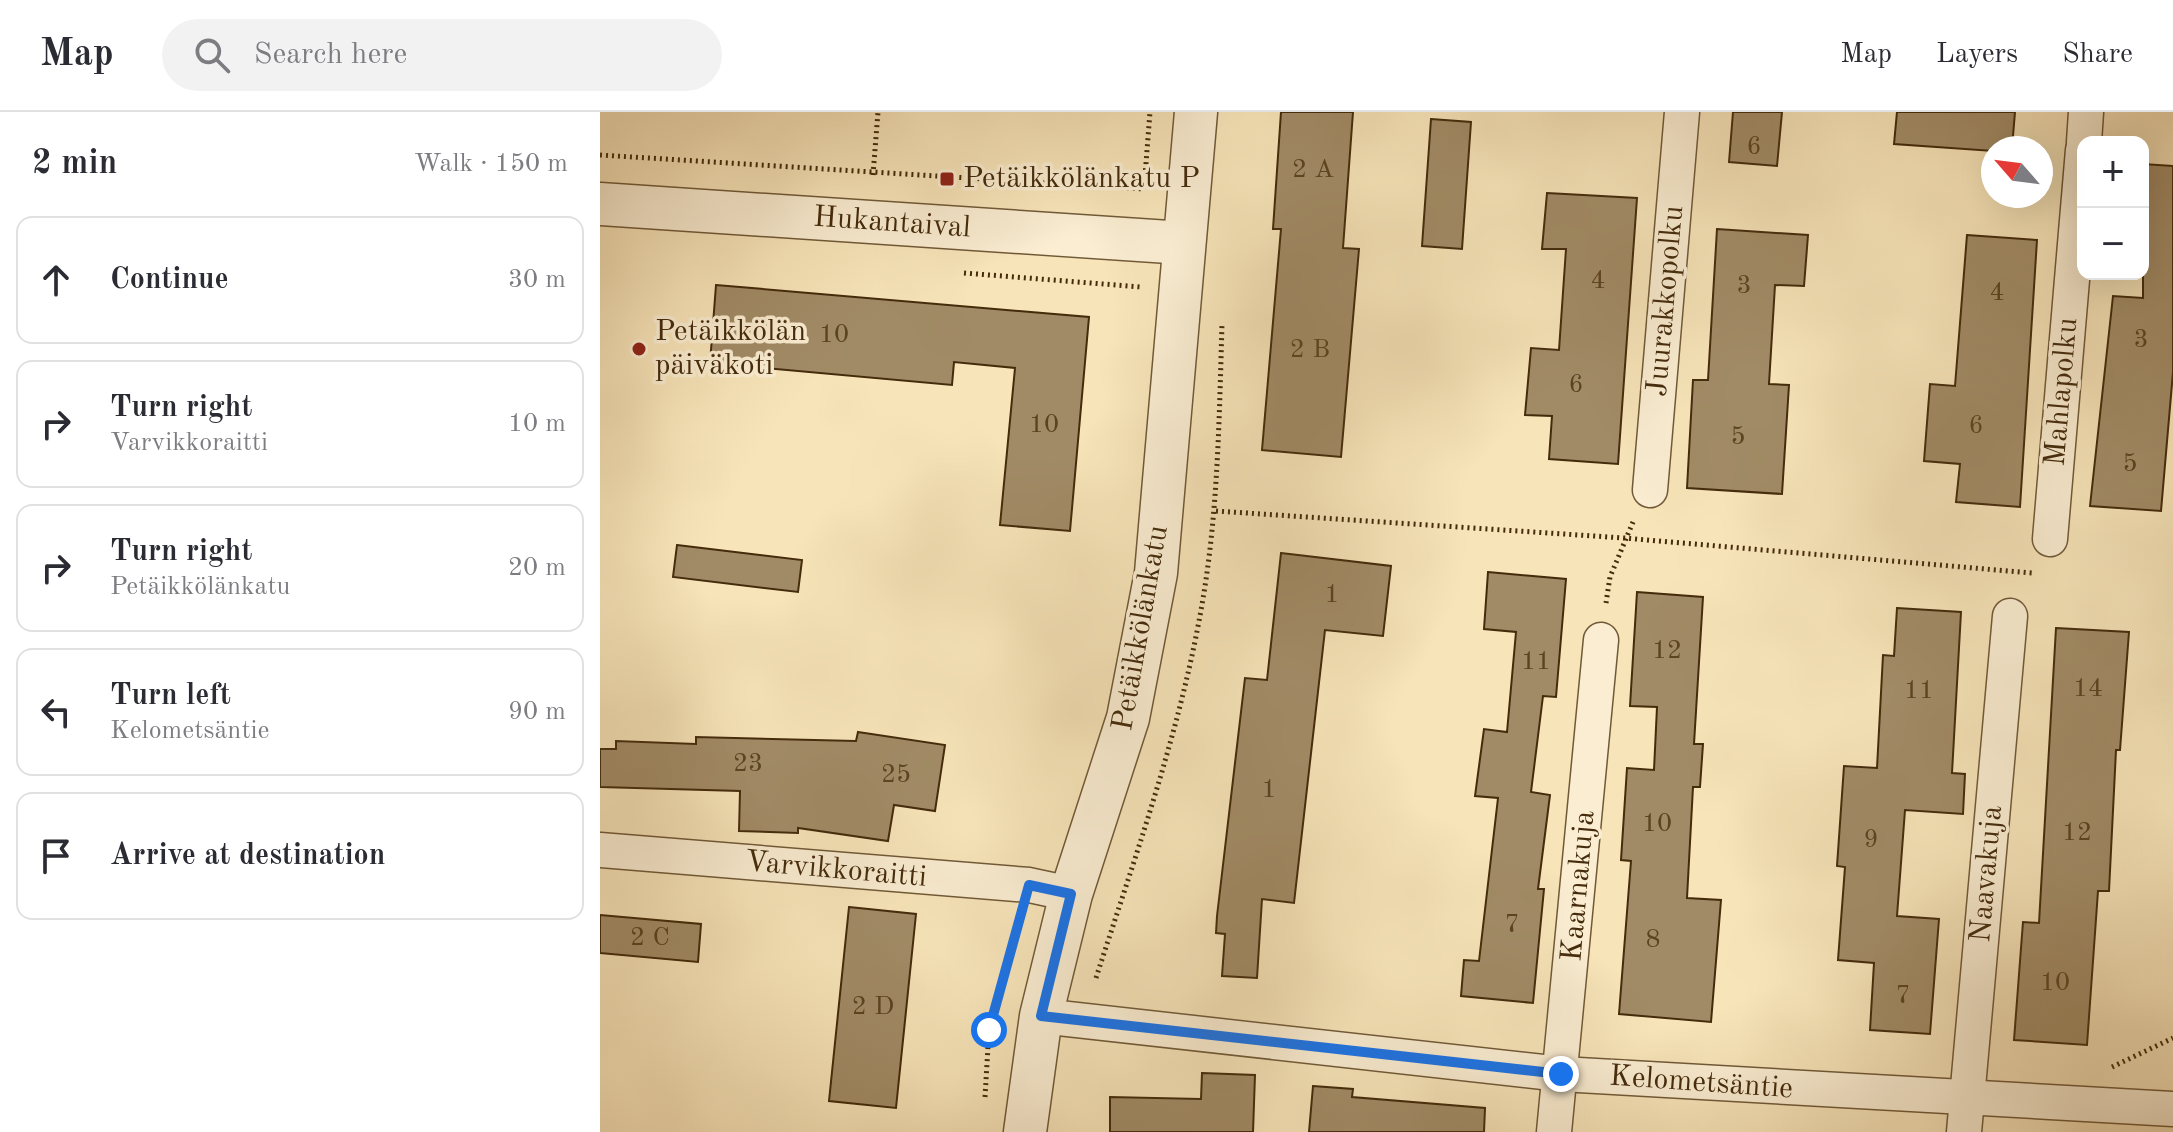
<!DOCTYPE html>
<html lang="en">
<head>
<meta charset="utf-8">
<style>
  body { margin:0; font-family:"Old Standard TT",serif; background:#f2f2f3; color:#2b2b33 }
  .controls { position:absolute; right:24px; top:24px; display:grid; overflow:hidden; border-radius:16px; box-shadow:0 8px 32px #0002 }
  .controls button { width:72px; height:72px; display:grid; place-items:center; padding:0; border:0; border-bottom:2px solid #e1e1e2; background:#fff; color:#2b2b33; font:40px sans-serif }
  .compass { position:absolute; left:1381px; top:24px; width:72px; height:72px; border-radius:50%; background:#fff; box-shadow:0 8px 32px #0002; rotate:298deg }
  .stop { position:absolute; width:24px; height:24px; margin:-18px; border:6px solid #1a73e8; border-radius:50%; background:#fff }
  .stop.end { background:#1a73e8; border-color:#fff; box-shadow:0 2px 8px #0008 }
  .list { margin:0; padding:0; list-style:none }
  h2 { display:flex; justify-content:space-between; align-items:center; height:104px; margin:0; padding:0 32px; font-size:34px }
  h2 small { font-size:26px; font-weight:400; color:#7c7c81 }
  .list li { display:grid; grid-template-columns:52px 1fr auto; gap:24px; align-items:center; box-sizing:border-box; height:128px; margin:0 16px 16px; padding:0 16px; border:2px solid #e1e1e2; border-radius:16px }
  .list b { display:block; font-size:30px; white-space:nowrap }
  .list p { margin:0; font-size:26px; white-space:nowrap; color:#7c7c81 }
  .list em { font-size:26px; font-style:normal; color:#7c7c81 }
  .icon { flex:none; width:44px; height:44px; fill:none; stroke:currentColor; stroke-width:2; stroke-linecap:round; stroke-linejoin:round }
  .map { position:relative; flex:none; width:1573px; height:1020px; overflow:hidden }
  header { display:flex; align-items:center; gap:48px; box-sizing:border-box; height:112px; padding:0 40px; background:#fff; border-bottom:2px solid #e1e1e2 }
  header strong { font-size:38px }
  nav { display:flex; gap:44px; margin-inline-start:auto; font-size:28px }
  .search { width:560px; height:72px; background:#f2f2f3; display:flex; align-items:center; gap:20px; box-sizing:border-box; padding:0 28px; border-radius:44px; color:#7c7c81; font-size:30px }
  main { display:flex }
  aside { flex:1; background:#fff }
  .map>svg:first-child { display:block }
  .building { fill:#a18b66; stroke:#442b0c; stroke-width:2 }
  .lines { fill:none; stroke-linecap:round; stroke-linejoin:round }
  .minor-casing { stroke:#715937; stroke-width:37 }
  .tertiary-casing { stroke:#715937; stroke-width:45 }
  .path { stroke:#442b0c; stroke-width:5; stroke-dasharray:2 4; stroke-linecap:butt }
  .minor { stroke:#faedd2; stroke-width:34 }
  .tertiary { stroke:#faedd2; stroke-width:42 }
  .route { stroke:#1a73e8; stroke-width:10 }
  .poi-dot { fill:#8f2418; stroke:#faedd2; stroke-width:3 }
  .labels { text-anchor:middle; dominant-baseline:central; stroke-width:7; stroke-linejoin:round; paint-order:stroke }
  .number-label { font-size:26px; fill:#5b4322 }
  .poi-label { font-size:30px; fill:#442b0c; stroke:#faedd2; text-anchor:start }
  .street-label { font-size:30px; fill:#442b0c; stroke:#faedd2 }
</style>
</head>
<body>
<header>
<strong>Map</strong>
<div class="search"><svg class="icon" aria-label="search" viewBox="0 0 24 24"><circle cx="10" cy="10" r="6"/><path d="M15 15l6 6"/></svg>Search here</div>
<nav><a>Map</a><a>Layers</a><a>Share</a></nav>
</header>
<main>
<aside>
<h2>2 min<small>Walk · 150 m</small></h2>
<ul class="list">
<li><svg class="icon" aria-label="ahead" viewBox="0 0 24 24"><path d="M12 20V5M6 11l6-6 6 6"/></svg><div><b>Continue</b></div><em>30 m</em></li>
<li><svg class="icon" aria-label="right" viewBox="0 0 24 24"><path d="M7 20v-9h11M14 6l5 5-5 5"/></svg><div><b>Turn right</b><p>Varvikkoraitti</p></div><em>10 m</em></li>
<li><svg class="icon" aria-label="right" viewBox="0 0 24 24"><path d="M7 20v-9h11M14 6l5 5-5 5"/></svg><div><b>Turn right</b><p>Petäikkölänkatu</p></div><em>20 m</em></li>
<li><svg class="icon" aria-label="left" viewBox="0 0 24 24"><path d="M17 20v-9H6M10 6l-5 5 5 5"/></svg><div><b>Turn left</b><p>Kelometsäntie</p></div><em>90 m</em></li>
<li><svg class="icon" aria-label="arrive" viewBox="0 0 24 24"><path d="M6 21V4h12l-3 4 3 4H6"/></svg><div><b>Arrive at destination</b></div></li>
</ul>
</aside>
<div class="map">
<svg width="1573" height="1020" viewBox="0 0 1573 1020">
  <rect width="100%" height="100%" fill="#f7e4b9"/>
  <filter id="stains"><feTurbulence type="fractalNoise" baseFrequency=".0025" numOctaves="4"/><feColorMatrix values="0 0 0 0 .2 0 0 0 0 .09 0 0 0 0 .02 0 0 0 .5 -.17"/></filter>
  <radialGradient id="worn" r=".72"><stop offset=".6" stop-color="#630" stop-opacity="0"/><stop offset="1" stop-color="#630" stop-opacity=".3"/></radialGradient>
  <g class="building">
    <polygon points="681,0 753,0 743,136 759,137 741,345 662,338 681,117 673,117"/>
    <polygon points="1133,0 1182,0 1177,54 1129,50"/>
    <polygon points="1297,0 1415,0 1412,36 1393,36 1393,39 1294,32"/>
    <polygon points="831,7 871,10 862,137 822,134"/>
    <polygon points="1543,52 1573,54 1573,260 1561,399 1490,394 1513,184 1543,186"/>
    <polygon points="947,81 1037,86 1018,352 949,347 952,304 925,303 931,236 959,238 966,137 942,137"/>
    <polygon points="1117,117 1208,123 1204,174 1175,173 1169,272 1189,273 1182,382 1087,376 1093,268 1108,268"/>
    <polygon points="1367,123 1437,128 1420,395 1356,390 1360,352 1324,349 1330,272 1355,274"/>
    <polygon points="116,173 489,205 470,419 400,413 415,256 354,250 352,273 110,251"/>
    <polygon points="77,433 202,448 198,480 73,465"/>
    <polygon points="681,441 791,454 783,524 725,518 694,791 662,787 657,866 622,864 625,822 616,821 617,804 645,566 667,568"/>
    <polygon points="888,460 966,467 956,585 943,584 931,680 950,683 938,777 944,777 933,891 861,884 864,848 879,849 898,686 875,684 884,617 907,620 916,520 884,517"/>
    <polygon points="1037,480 1103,485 1094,632 1103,632 1100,675 1093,675 1087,786 1121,788 1111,910 1019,902 1031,749 1021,748 1027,656 1054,658 1057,595 1030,594"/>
    <polygon points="1297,496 1361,500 1352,661 1365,662 1363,702 1305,698 1297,804 1339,807 1330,922 1270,918 1274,851 1238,848 1245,755 1237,754 1244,654 1277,656 1283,543 1294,544"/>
    <polygon points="1456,516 1529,520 1520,638 1516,638 1509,779 1498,779 1487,933 1414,928 1423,810 1439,811"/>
    <polygon points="258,620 345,633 335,699 294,693 288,729 198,716 198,721 139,719 140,679 0,675 0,637 16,637 16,629 96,632 96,625 256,629"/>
    <polygon points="249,795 316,802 296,996 229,989"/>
    <polygon points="0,803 101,812 98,850 0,841"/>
    <polygon points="602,961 655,963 653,1020 510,1020 510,985 601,987"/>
    <polygon points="713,974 753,977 752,985 885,996 884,1020 709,1020"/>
  </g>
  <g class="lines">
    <g class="minor-casing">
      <g id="minor">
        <polyline points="1484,30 1486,0"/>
        <polyline points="1050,378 1082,0"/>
        <polyline points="1450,427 1483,38"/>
        <polyline points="0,738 429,773 471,782"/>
        <polyline points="441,904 961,962 1573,997"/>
        <polyline points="954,1020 1001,528"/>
        <polyline points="1364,1020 1410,504"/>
      </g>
    </g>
    <g class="tertiary-casing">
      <g id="tertiary">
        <polyline points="0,92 584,131"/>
        <polyline points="425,1020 441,904 471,782 528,606 556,461 596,0"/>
      </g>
    </g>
    <g class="path">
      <polyline points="0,43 544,77 550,0"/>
      <polyline points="273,63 278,0"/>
      <polyline points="364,161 541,175"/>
      <polyline points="616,399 1024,426 1432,461"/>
      <polyline points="1006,491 1010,465 1033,410"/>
      <path d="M496,866C534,748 576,631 599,509C618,411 619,312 622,212"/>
      <polyline points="1512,955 1573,926"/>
      <polyline points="385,985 389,918 414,826"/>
    </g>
    <use href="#minor" class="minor"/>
    <use href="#tertiary" class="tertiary"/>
  </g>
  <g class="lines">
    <polyline class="route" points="389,918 429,773 471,782 441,904 961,962"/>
  </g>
  <g class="poi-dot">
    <rect x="339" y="59" width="16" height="16" rx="4"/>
    <circle cx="39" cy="237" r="8"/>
  </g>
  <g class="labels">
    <g class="number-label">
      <text x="1154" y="35">6</text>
      <text x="713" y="58">2 A</text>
      <text x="998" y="169">4</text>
      <text x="1144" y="174">3</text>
      <text x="1397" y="181">4</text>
      <text x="234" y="223">10</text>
      <text x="1541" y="228">3</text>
      <text x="710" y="238">2 B</text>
      <text x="976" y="273">6</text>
      <text x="444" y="313">10</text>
      <text x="1376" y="314">6</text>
      <text x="1138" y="325">5</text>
      <text x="1530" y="352">5</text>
      <text x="732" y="483">1</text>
      <text x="1067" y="539">12</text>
      <text x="936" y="550">11</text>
      <text x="1488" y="577">14</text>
      <text x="1319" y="579">11</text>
      <text x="148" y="652">23</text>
      <text x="296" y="663">25</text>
      <text x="669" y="678">1</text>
      <text x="1057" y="712">10</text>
      <text x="1477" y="721">12</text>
      <text x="1271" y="728">9</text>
      <text x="912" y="813">7</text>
      <text x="50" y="826">2 C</text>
      <text x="1053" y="828">8</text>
      <text x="1455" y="871">10</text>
      <text x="1303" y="884">7</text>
      <text x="273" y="895">2 D</text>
    </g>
    <g class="poi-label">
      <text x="363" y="67">Petäikkölänkatu P</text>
      <text x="55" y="220">Petäikkölän<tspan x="55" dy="34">päiväkoti</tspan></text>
    </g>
    <g class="street-label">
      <text transform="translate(292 111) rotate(4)">Hukantaival</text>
      <text transform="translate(1066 189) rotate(-85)">Juurakkopolku</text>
      <text transform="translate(1462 280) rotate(-85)">Mahlapolku</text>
      <text transform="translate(541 516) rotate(-80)">Petäikkölänkatu</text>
      <text transform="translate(236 758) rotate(5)">Varvikkoraitti</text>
      <text transform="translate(1387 762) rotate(-85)">Naavakuja</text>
      <text transform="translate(979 774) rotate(-85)">Kaarnakuja</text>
      <text transform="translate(1101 971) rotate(4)">Kelometsäntie</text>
    </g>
  </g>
  <rect width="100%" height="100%" filter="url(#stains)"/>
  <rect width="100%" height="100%" fill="url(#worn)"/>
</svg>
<div class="controls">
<button>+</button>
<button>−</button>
</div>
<svg class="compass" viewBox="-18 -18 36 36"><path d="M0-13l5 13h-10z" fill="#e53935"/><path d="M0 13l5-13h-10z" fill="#7c7c81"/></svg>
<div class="stop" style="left:389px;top:918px"></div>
<div class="stop end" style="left:961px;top:962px"></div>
</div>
</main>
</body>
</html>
